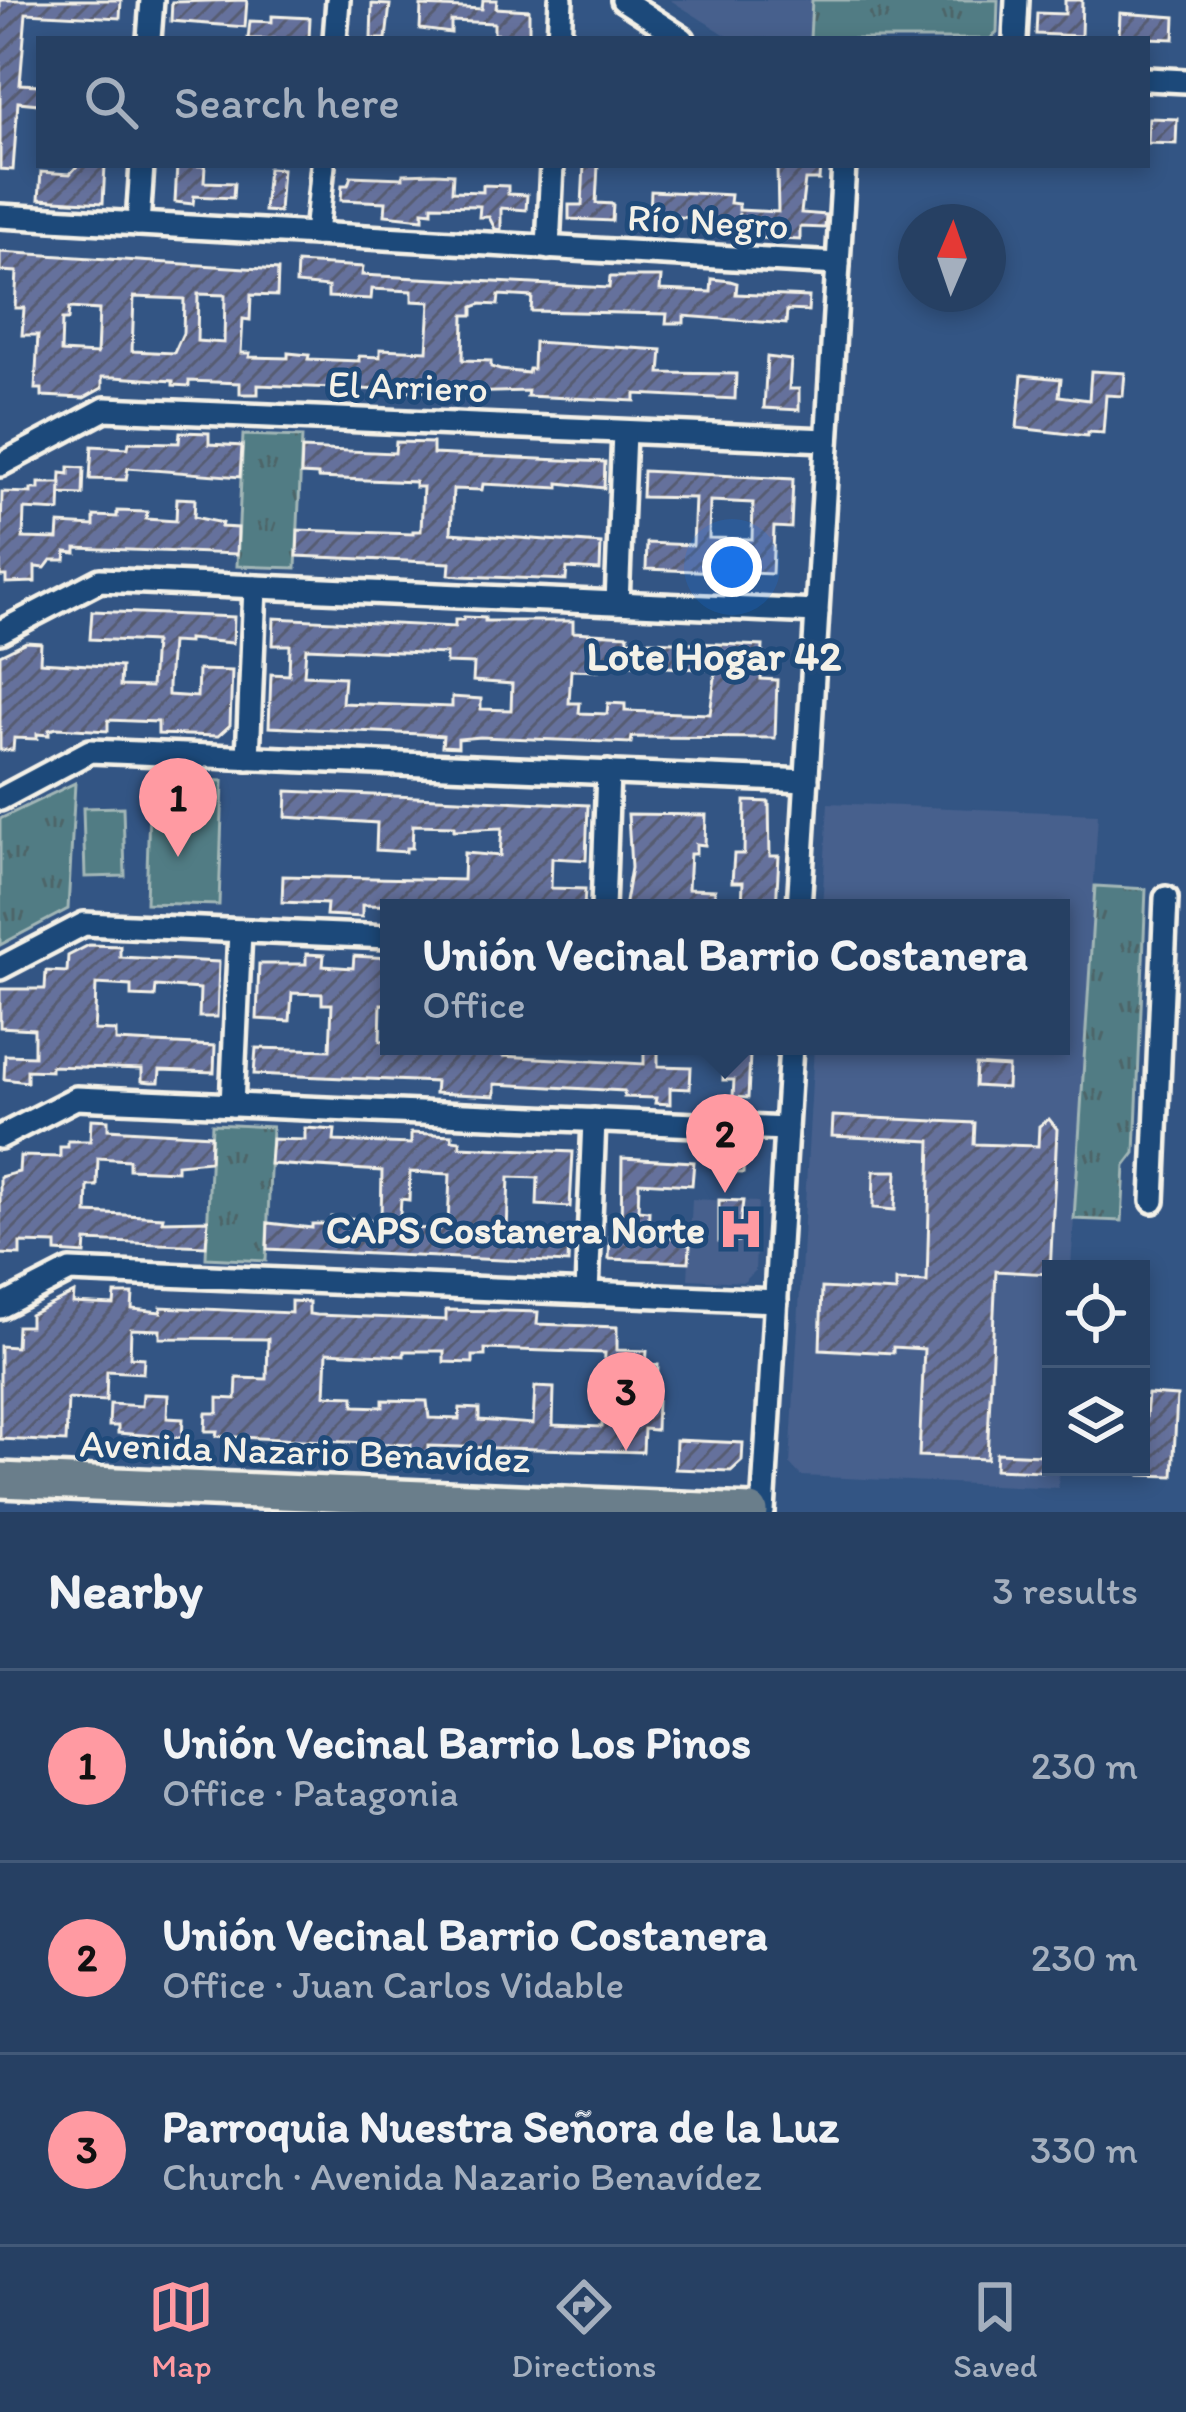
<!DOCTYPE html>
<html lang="en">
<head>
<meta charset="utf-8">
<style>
  body { margin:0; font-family:Itim,sans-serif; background:#324b6c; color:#f1f3f6 }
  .controls { position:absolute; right:36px; bottom:36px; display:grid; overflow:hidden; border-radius:0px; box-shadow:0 6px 18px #0003 }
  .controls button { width:108px; height:108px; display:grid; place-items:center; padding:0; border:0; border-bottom:3px solid #425978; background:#264063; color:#f1f3f6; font:60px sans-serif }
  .compass { position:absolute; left:898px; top:204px; width:108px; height:108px; border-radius:50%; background:#264063; box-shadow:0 6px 18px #0003; rotate:2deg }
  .you { position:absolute; left:732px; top:567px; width:42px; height:42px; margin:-30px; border:9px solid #fff; border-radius:50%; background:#1a73e8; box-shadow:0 0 0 18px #1a73e833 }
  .badge { display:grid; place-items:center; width:78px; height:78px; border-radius:50%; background:#ff9aa2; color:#111; font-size:39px; font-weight:700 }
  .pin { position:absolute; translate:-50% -99px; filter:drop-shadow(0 3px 6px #0008) }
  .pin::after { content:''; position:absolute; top:63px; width:42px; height:36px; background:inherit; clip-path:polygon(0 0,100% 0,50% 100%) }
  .popup { position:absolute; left:380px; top:899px; width:690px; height:156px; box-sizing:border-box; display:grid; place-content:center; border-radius:0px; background:#264063; filter:drop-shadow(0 3px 9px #0005); font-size:39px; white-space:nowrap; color:#a4afbe }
  .popup b { font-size:45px; color:#f1f3f6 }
  .popup::after { content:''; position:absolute; left:50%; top:100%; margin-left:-24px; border:24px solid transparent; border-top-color:#264063 }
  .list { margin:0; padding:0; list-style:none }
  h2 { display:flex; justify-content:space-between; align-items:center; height:156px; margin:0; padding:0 48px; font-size:51px }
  h2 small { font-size:39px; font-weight:400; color:#a4afbe }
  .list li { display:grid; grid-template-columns:78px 1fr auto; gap:36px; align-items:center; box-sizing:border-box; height:192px; padding:0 48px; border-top:3px solid #425978 }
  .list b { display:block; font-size:45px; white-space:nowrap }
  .list p { margin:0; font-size:39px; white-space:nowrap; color:#a4afbe }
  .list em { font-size:39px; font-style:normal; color:#a4afbe }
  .icon { flex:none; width:66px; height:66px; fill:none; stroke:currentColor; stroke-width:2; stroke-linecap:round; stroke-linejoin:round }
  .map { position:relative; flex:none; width:1186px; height:1512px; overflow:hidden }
  .search { position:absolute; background:#264063; box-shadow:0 6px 18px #0003; left:36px; right:36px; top:36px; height:132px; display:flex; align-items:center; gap:30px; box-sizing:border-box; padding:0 42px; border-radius:0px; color:#a4afbe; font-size:45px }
  .sheet { height:732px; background:#264063 }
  nav { display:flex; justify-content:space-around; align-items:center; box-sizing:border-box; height:168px; border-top:3px solid #425978; background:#264063; font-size:33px; color:#a4afbe }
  nav a { display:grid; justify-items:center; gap:6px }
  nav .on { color:#ff9aa2 }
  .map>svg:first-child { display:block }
  .built { fill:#46608d }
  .grass { fill:url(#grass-tufts); stroke:#a2b6b6; stroke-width:3 }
  .pitch { fill:#517c84; stroke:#a2b6b6; stroke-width:3 }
  .building { fill:url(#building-hatch); stroke:#f4f1e8; stroke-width:3; fill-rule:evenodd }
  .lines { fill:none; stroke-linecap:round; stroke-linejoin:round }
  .street-casing { stroke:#f4f1e8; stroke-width:30 }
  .primary-casing { stroke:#f4f1e8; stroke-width:42 }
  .street { stroke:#1f4a7a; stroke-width:21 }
  .primary { stroke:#6b7e8b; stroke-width:33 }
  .labels { text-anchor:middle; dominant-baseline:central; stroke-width:10; stroke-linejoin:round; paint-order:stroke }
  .street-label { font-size:39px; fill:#f4f1e8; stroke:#1f4a7a }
  .poi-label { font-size:39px; font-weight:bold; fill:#f4f1e8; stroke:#1f4a7a; text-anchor:end }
  .neighbourhood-label { font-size:42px; font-weight:bold; fill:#f4f1e8; stroke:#1f4a7a }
</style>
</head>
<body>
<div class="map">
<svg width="1186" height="1512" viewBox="0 0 1186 1512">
  <defs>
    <pattern id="grass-tufts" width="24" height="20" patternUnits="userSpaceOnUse" patternTransform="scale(3)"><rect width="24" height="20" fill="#517c84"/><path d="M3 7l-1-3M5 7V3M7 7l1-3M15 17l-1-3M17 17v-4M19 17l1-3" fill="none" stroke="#4d6568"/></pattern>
    <pattern id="building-hatch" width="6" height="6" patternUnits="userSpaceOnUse" patternTransform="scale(3)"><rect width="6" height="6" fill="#65719c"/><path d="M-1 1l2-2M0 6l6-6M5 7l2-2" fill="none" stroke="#575c71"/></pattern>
  </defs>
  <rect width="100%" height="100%" fill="#335584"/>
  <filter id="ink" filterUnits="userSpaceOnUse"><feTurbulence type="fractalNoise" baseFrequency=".00833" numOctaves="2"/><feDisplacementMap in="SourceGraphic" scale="24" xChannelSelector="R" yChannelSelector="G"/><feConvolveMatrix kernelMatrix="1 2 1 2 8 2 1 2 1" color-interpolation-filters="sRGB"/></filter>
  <g filter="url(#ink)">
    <g class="built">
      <polygon points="670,0 812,0 810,39 729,37"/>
      <polygon points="828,803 1098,814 1071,1269 1051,1269 1051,1467 1059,1467 1058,1488 801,1476 790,1464 814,1046 1061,1046 1061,908 822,908"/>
      <polygon points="692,1199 758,1202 755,1271 744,1282 688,1279"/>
    </g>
    <g class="grass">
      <polygon points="812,0 998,0 997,33 990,39 810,39"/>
      <polygon points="243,435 302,437 296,568 237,566"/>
      <polygon points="75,783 68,909 0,945 0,819"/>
      <polygon points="1095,886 1146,889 1135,1153 1125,1166 1122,1221 1074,1219"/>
      <polygon points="212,1124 272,1127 266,1261 206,1258"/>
    </g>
    <g class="pitch">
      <polygon points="150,778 223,781 219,905 146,903"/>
      <polygon points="123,807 125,876 85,877 83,808"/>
    </g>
    <g class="building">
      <polygon points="0,0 121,0 120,18 26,13 20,84 39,85 39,104 18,102 13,170 0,169"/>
      <polygon points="247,0 245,27 171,21 172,2"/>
      <polygon points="483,0 497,0 496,8 529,10 529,36 494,34 494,23 451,21 451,33 420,29 421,6 482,9"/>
      <polygon points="1065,0 1082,0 1081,36 1036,34 1037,13 1065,14"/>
      <polygon points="372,4 390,5 386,39 371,39"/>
      <polygon points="1120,13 1175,17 1174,39 1119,37"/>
      <polygon points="272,16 310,18 309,39 248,39 250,21 272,22"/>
      <polygon points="1149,118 1177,119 1176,144 1148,143"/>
      <polygon points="78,165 105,165 103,203 39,199 41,172 70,174"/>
      <polygon points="177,165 205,166 204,182 234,183 233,198 194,196 193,204 175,202"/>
      <polygon points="584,165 598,165 596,203 613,204 612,221 569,219 569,205 582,205"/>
      <polygon points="781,165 820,165 819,180 805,180 801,213 826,215 825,228 800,227 800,240 737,237 739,213 738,221 650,215 651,191 731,195 730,203 739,204 739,210 778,212 777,168"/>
      <polygon points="268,168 282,169 279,212 264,211"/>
      <polygon points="435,173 453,174 452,191 483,192 483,185 508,186 508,194 527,195 526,210 501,208 501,230 495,229 489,217 479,217 480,206 432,205 432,212 423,211 423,219 385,215 386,202 341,200 342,185 348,185 351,176 403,178 403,174"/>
      <path d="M0,252L278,270L277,296L251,295L250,320L243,319L241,353H250L249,357L288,358V353L309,355L308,359L359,361V356L380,357V349L427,351L430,302L412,301V291L391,290L372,289L371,299L328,297V287L296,284L297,263L363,267L362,275L609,288L610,277H661L660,290L711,292L712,279L730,281L737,283L736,294L809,297L808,311L787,310L786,324L684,316V323H666L667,314L531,311L532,297L499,295L498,305L481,304L473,307V315H464L463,360L491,361V367L500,370L528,373L529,369H533L534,342L662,350L660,373L736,374L735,399L635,394V401L527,396L528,391L463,393V388L436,387V392L258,385V394H240V383L189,381V386L173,385V381L114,377H102V388L84,398L42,396V389H35L38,335H22L24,308H15L17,272L0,271ZM198,294L225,295L224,343L197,341ZM134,297L184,299L183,333L174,353L132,351ZM69,308L99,310L97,354L61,352L62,320H68Z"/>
      <polygon points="767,357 791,360 789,389 799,389 799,410 764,408"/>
      <polygon points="1091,371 1125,373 1123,396 1106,395 1103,433 1088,432 1088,436 1017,428 1022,375 1061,379 1059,396 1089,400"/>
      <polygon points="180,432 209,433 209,444 242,446 240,477 128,468 126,480 90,479 92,446 128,448 129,442 179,443"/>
      <polygon points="396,442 433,443 433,454 605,462 604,488 559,483 559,488 483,484 482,490 453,489 451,533 601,544 600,570 567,568 566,580 461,576 449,575 450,563 297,556 298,530 413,534 413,531 421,531 423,487 415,487 415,482 318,478 318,475 301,474 302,449 395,453"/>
      <polygon points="69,467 84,468 83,495 60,494 61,473 69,474"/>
      <path d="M643,471L793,479L791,528L774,527L772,574L646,569L647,543L693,545L695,498L642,497ZM710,501L753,503L752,539L709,538Z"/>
      <polygon points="39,483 61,483 60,511 24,509 23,538 58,539 59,524 94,526 94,516 117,517 117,511 147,512 146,519 176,521 177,498 195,499 194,517 222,523 221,527 238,528 237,554 76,548 76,553 66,552 65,560 51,560 45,568 35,567 35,582 6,583 6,576 0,576 2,492 31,493 31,489 39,489"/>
      <polygon points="92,611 234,617 233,643 188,639 188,643 171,642 168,686 168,695 197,697 198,670 232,671 230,725 218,736 158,734 158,722 108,720 108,731 57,728 49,730 49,735 37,734 37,739 14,738 13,750 0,750 0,655 26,642 41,643 40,662 121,667 120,686 151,687 154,642 90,639"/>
      <path d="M464,617L485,618V621H573V632L628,635V640L763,646L761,679L777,680L775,738L632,737L631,743L480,737L458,739V747L442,746L443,736L421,734L269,727L271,674L289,675L290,645H273L274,618L455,627V620H463ZM306,648L446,654V663L474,664L473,681L512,684L511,710L481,709V699L452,697V707L342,703L344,677L304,675ZM598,663L716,670L710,714L625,711V704L608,703L607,714L579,713L580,703H569L571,670L598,671Z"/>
      <polygon points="287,791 588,805 586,860 552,858 551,888 585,889 584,908 362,905 362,917 326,915 327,904 282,902 283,876 463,880 464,853 500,856 502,828 454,830 454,826 413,825 412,848 406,848 406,852 376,850 377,823 286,817"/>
      <polygon points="745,801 769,802 770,856 779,856 776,908 742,908 743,882 732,882 734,854 744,854"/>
      <polygon points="628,814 706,815 705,845 696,844 696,854 690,854 688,889 715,890 714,908 624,908 631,868"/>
      <polygon points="89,945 120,946 120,957 219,962 217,1017 199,1017 200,989 156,986 155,997 131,996 131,986 96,984 95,1015 94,1030 116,1031 116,1041 215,1046 214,1072 160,1070 159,1082 151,1082 142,1081 142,1069 51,1066 51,1071 27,1070 27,1082 4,1079 5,1055 34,1056 34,1029 0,1027 0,989 45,989 46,971 67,972 68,956"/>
      <polygon points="306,954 324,955 323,966 353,968 354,956 389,958 389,1004 381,1004 380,1041 389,1041 390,1053 429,1054 429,1049 466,1051 467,1046 504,1046 503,1056 644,1064 644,1046 658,1046 658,1066 691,1067 690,1089 670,1088 670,1104 655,1103 656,1098 624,1097 624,1091 495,1084 495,1096 476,1095 435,1093 436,1082 254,1074 256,1048 330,1050 332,1004 322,1004 322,994 292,993 290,1021 257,1019 259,964 306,964"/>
      <polygon points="724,1053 750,1054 748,1098 733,1097 734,1080 723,1080"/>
      <polygon points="976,1065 1008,1067 1007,1088 975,1086"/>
      <polygon points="833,1116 975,1123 974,1144 1038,1146 1039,1126 1049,1119 1057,1129 1050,1274 996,1271 987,1459 919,1456 924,1349 893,1347 893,1353 820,1349 822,1288 896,1292 896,1281 927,1282 931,1141 832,1136"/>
      <polygon points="91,1119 108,1120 108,1129 211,1135 210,1161 177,1164 177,1171 129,1169 129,1160 98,1158 97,1186 88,1186 87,1213 163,1217 162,1221 208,1220 206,1246 86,1241 85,1254 56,1252 56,1244 20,1243 20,1255 0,1254 0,1177 19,1172 20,1156 60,1157 60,1147 68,1147 68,1141 90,1141"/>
      <path d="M305,1128L335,1130L334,1141L411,1144V1133L452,1135V1140L460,1141V1147L573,1152L570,1207L537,1205L538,1178L509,1177L508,1204L507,1232L569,1236L568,1263L267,1249L268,1223L312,1228V1224H331V1217L381,1220L382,1171L270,1164L272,1139L305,1140ZM410,1172L450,1174L448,1226L440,1225V1229L399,1228L401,1199L409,1200Z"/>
      <polygon points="718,1154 744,1154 743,1173 717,1172"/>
      <polygon points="622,1158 694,1162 692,1185 639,1182 638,1210 649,1211 648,1237 683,1238 682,1244 690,1245 689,1262 609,1259 610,1236 621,1234"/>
      <polygon points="874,1171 897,1171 895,1210 873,1208"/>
      <polygon points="719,1200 743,1201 738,1241 719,1241"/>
      <path d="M74,1293L73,1303L114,1305L115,1294H133L132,1309L161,1312V1307L291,1313V1301L309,1302V1314L317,1315L446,1320V1310L505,1311L538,1312L537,1324L617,1327V1350L647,1351L646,1365H658L656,1430L644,1429L643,1452L428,1446V1456H410L411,1445L216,1436L217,1431H205L206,1413H218V1398L236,1399L237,1378L267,1379L268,1339L160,1338V1330L131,1329L130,1357L144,1358L143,1373L107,1371L106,1401L68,1399L66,1442L0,1439V1346L16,1347L17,1326H30V1315ZM485,1349L605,1353L602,1427L553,1425L554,1388L535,1387L533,1424L479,1420V1409L460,1408L459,1419L429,1418L427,1401L383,1400V1407L354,1406V1396L325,1395L327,1352L404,1356V1351H444V1362L473,1363V1356H485Z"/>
      <polygon points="143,1394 168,1395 167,1418 183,1419 182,1438 118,1433 118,1426 109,1426 110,1404 142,1406"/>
      <polygon points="1148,1394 1177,1396 1173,1476 1141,1475"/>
      <polygon points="676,1440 743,1443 742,1461 731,1471 675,1469"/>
      <polygon points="996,1453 1042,1455 1041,1471 995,1469"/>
    </g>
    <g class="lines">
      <g class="street-casing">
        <g id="street">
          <polyline points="623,0 683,39"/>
          <polyline points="149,39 152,0"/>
          <polyline points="335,39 338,0"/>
          <polyline points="559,39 561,0"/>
          <polyline points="1015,39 1017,0"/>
          <polyline points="1147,79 1186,81"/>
          <polyline points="0,216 838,264"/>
          <polyline points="138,224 142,165"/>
          <polyline points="316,234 323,165"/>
          <polyline points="548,248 552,165"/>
          <polyline points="0,465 105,409 827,440"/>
          <polyline points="617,603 624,432"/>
          <polyline points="0,632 100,580 817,612"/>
          <polyline points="248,758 255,587"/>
          <polyline points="0,799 90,751 807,781"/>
          <polyline points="603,908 608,772"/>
          <polyline points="799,908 844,165"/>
          <polyline points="0,968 84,924 389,937"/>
          <polyline points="232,1105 240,931"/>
          <polyline points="0,1137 76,1098 786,1129"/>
          <polyline points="1153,1201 1166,898"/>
          <polyline points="587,1293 594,1120"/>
          <polyline points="0,1307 70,1271 776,1301"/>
          <polyline points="763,1512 791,1046"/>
        </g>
      </g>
      <g class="primary-casing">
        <polyline id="primary" points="0,1480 751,1512"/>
      </g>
      <use href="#street" class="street"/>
      <use href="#primary" class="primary"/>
    </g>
  </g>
  <defs>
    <g id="hospital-bare" transform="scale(3.6)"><path d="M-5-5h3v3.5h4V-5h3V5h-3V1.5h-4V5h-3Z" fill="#ff9aa2" stroke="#1f4a7a" stroke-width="2.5" paint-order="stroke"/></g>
  </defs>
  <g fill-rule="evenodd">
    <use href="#hospital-bare" x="741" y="1229"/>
  </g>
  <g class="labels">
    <g class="street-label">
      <text transform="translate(708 221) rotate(3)">Río Negro</text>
      <text transform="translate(408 386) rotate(2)">El Arriero</text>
      <text transform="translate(305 1451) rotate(2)">Avenida Nazario Benavídez</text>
    </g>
    <g class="poi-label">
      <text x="705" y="1229">CAPS Costanera Norte</text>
    </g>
    <g class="neighbourhood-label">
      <text x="714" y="655">Lote Hogar 42</text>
    </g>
  </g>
</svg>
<div class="controls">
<button><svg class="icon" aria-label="locate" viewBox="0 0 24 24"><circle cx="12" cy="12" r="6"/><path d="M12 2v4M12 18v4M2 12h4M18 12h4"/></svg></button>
<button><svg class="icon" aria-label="layers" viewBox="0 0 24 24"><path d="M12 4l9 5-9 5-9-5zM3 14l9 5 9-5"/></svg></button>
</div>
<svg class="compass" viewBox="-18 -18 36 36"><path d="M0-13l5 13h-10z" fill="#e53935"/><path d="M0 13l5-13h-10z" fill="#a4afbe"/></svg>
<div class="you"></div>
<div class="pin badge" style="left:178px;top:857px">1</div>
<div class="pin badge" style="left:725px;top:1193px">2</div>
<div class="popup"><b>Unión Vecinal Barrio Costanera</b>Office</div>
<div class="pin badge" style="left:626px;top:1451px">3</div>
<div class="search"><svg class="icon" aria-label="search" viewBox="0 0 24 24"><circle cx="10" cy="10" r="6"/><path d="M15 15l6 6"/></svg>Search here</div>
</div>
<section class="sheet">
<h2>Nearby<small>3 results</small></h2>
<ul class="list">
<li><span class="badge">1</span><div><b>Unión Vecinal Barrio Los Pinos</b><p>Office · Patagonia</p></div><em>230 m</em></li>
<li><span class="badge">2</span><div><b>Unión Vecinal Barrio Costanera</b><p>Office · Juan Carlos Vidable</p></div><em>230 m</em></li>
<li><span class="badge">3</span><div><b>Parroquia Nuestra Señora de la Luz</b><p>Church · Avenida Nazario Benavídez</p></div><em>330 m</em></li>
</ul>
</section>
<nav>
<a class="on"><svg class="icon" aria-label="map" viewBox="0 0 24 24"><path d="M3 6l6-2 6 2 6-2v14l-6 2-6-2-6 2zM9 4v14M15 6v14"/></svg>Map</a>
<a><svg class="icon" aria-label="directions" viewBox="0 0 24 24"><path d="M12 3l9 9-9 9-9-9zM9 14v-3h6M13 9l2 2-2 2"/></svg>Directions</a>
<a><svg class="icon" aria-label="saved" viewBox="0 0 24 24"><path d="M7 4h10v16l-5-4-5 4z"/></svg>Saved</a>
</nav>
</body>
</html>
